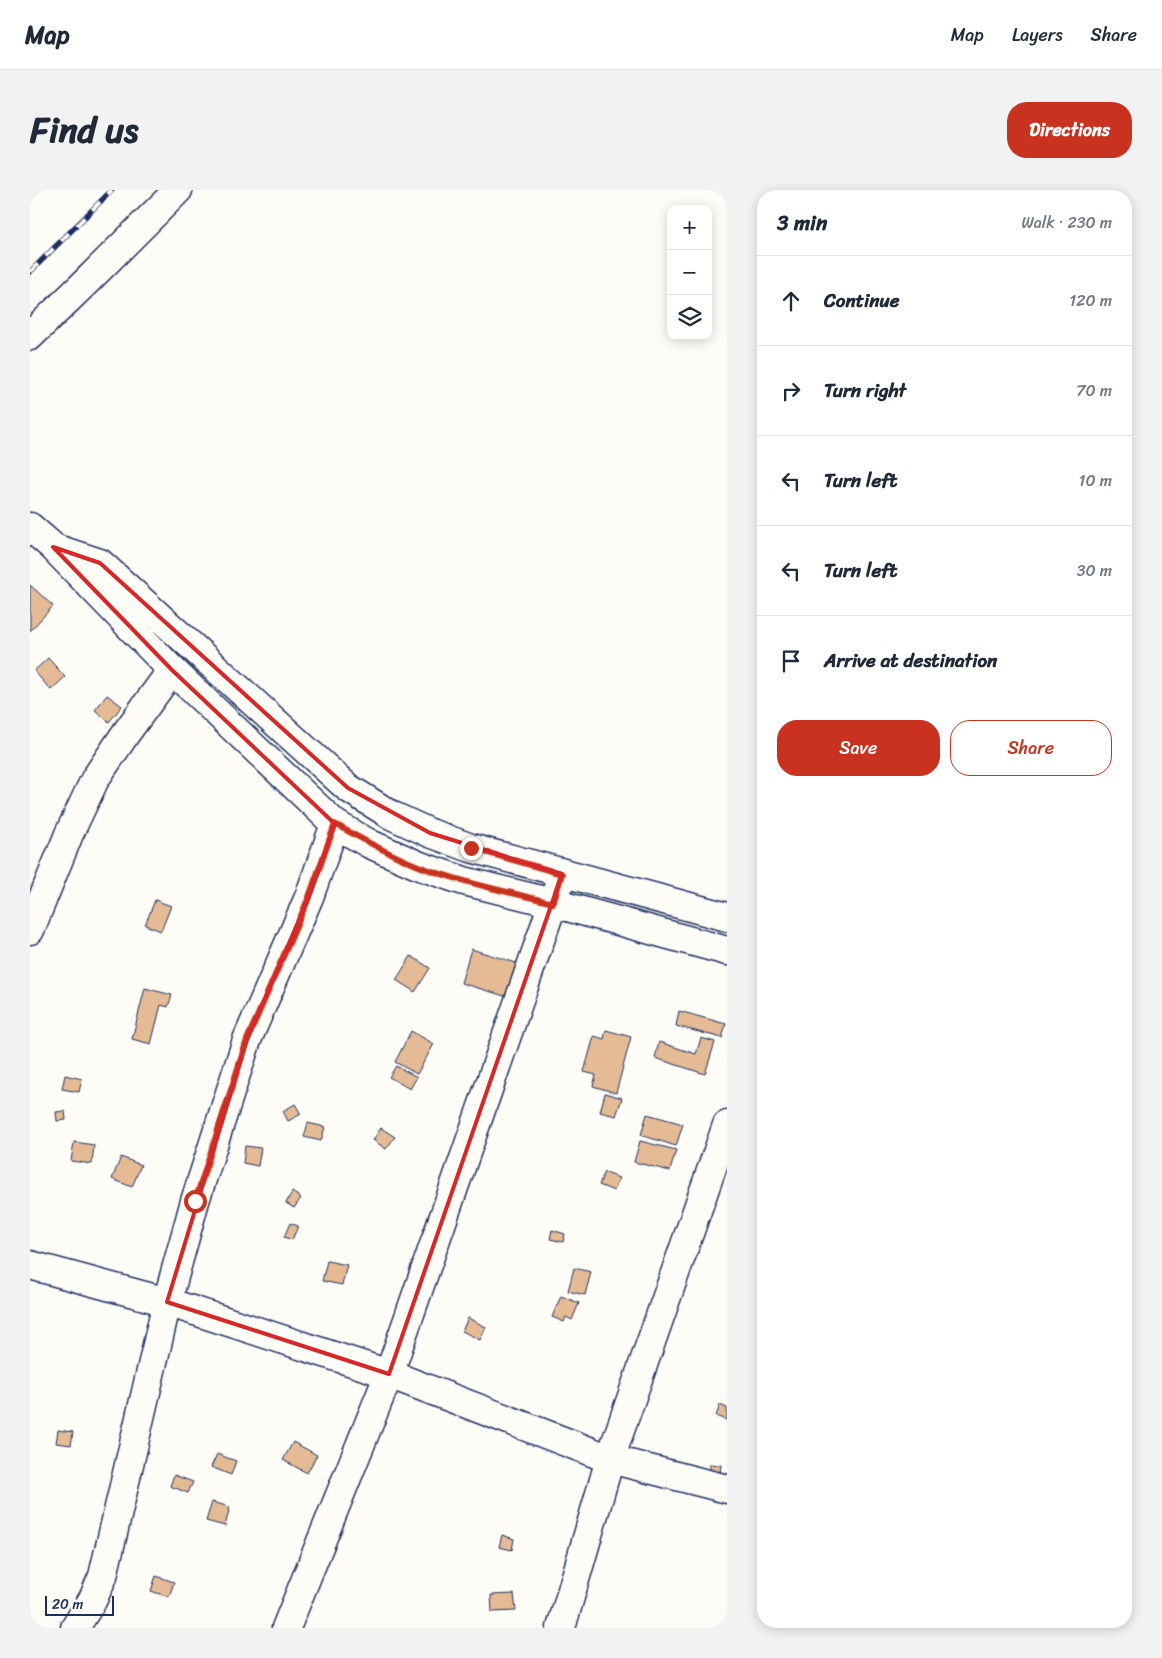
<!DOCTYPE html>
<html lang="en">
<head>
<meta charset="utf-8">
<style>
  body { margin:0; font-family:Sriracha,sans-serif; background:#f2f2f3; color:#1f2937 }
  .controls { position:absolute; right:15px; top:15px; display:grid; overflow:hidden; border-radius:10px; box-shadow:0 2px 12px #0003 }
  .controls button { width:45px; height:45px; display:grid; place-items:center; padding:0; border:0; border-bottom:1px solid #e0e1e3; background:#fff; color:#1f2937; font:25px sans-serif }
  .scale { position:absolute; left:15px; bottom:12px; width:69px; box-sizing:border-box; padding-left:5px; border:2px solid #1b2f5e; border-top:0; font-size:14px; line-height:18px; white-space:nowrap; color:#1b2f5e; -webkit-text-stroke:4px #fdfcf7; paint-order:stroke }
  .stop { position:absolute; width:15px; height:15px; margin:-11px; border:4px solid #c8321e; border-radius:50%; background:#fff }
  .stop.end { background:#c8321e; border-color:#fff; box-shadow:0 1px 5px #0008 }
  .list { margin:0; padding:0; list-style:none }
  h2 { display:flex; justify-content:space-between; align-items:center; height:65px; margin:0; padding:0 20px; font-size:21px }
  h2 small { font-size:16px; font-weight:400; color:#747a83 }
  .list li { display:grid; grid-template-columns:32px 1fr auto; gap:15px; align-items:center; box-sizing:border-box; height:90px; padding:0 20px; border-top:1px solid #e0e1e3 }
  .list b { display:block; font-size:19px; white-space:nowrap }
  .list em { font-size:16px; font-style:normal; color:#747a83 }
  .actions { display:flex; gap:10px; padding:15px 20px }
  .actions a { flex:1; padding:11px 0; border:1px solid #c8321e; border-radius:20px; text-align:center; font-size:18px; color:#c8321e }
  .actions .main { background:#c8321e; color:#fff }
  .icon { flex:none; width:28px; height:28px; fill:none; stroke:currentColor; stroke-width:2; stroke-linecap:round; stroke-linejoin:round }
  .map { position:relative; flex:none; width:697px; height:1438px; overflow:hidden; border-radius:20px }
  header { display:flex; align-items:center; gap:30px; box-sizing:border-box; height:70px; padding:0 25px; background:#fff; border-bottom:1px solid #e0e1e3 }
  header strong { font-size:24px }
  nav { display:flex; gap:28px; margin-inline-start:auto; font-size:18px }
  .intro { display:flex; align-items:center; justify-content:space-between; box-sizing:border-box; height:120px; padding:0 30px }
  h1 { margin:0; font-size:35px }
  .button { padding:12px 22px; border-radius:20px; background:#c8321e; color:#fff; font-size:18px; font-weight:700 }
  main { display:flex; gap:30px; padding:0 30px }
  aside { flex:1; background:#fff; border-radius:20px; box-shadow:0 2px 12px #0003 }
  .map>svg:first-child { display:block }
  .building { fill:#e5bb95; stroke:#1b2f5e }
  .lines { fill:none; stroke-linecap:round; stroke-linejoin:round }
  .minor-casing { stroke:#1b2f5e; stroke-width:31 }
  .minor { stroke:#fdfcf7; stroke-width:28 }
  .rail-casing { stroke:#1b2f5e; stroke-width:5.5 }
  .rail { stroke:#fdfcf7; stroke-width:4; stroke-dasharray:11; stroke-linecap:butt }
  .route { stroke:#c8321e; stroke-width:6 }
  .marked { fill:none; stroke:#d62828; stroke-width:4; stroke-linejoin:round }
</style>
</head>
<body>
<header>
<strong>Map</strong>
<nav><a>Map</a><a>Layers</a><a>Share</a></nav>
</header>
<div class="intro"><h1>Find us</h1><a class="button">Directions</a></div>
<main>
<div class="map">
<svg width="697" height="1438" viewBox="0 0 697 1438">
  <rect width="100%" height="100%" fill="#fdfcf7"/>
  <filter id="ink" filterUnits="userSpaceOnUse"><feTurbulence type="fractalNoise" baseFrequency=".02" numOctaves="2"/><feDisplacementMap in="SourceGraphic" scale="10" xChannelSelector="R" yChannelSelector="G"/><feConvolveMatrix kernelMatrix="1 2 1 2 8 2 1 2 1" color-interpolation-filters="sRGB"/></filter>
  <g filter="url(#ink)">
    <g class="building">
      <polygon points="0,395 23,416 0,441"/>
      <polygon points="18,468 35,487 21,500 4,481"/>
      <polygon points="77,505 92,516 79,532 65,520"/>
      <polygon points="125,710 141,716 131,741 115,735"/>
      <polygon points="441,759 496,776 485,809 431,793"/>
      <polygon points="381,766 400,778 385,802 366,790"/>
      <polygon points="115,798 142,805 138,817 131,815 121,854 102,849"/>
      <polygon points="649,821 696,834 692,848 646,836"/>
      <polygon points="576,840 601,847 586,903 563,896 566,885 554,882 564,846 574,849"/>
      <polygon points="381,841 404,854 387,884 365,872"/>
      <polygon points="671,848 685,852 675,884 625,868 629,852 666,864"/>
      <polygon points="366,876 387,887 380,899 359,887"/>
      <polygon points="35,885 52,889 49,902 32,899"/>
      <polygon points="575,903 592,908 586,926 570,922"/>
      <polygon points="265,914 271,924 258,931 253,921"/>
      <polygon points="35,921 36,930 27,931 26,922"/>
      <polygon points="617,924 653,934 646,956 611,945"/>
      <polygon points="278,933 295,937 291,951 274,947"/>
      <polygon points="351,938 365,947 356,959 343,950"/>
      <polygon points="610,951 646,960 640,981 604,972"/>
      <polygon points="44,952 64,955 62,974 41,971"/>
      <polygon points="215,956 231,958 228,976 213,973"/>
      <polygon points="91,967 111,975 102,997 82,989"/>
      <polygon points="574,982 589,988 584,1001 569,995"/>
      <polygon points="262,1002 271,1008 264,1018 256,1013"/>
      <polygon points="260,1033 268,1036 262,1050 254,1047"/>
      <polygon points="522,1040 535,1044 533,1052 520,1049"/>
      <polygon points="297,1071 317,1075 312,1095 292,1091"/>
      <polygon points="544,1078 561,1082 555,1105 538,1101"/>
      <polygon points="531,1106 549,1113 542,1130 536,1127 534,1132 522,1127"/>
      <polygon points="438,1128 456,1137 450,1150 432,1141"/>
      <polygon points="690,1215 697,1218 697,1230 686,1226"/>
      <polygon points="28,1240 43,1242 41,1255 26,1253"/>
      <polygon points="263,1252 287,1265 277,1283 253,1270"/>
      <polygon points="187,1264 206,1271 201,1285 181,1277"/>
      <polygon points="680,1274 691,1275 690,1284 680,1283"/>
      <polygon points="144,1285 163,1292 158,1303 140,1296"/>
      <polygon points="182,1312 200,1317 195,1336 176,1331"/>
      <polygon points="472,1345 484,1349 482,1360 469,1357"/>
      <polygon points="126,1386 144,1392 139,1407 121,1401"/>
      <polygon points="484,1404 486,1421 462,1422 461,1405"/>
    </g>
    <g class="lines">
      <g class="minor-casing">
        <g id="minor">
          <polyline points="0,146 57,91 148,0"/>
          <polyline points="0,337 23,357 142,480 305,634 340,654 390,676 434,691 523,713 697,761"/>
          <polyline points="27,359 70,373 318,598 361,625 400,643 441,658 697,727"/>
          <polyline points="0,740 39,644 65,589 96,543 142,480"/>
          <polyline points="0,1075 137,1112 359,1184 580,1269 697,1299"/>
          <polyline points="45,1438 63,1409 73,1386 137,1112 165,1011 217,850 279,707 305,634"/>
          <polyline points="256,1438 359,1184 523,713 532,684"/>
          <polyline points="531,1438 580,1269 697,935"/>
        </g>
      </g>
      <use href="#minor" class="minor"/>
      <g class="rail-casing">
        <polyline id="rail" points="0,82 82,0"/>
      </g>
      <use href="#rail" class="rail"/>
    </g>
  </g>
  <g class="lines" filter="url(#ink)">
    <path class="route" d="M165,1011L217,850L279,707L305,634C333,650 361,665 391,677C434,693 479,702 523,713L532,684L441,658"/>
  </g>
  <path class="marked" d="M23,357L70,373L318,598L400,643L532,684L359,1184L137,1112L217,850L279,707L305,634L142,480Z"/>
</svg>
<div class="controls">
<button>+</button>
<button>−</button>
<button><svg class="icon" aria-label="layers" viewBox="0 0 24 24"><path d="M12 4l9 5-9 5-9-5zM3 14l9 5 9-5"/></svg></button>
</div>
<div class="scale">20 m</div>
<div class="stop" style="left:165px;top:1011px"></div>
<div class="stop end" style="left:441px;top:658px"></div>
</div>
<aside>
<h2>3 min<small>Walk · 230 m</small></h2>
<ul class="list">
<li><svg class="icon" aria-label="ahead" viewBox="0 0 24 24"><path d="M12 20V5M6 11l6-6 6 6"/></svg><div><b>Continue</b></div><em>120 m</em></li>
<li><svg class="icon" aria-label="right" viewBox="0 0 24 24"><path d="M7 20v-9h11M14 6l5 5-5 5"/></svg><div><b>Turn right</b></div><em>70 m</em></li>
<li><svg class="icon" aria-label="left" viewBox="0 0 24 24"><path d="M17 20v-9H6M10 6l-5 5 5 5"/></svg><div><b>Turn left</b></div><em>10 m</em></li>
<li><svg class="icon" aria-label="left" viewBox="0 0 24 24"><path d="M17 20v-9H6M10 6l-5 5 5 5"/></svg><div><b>Turn left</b></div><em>30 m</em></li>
<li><svg class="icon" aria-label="arrive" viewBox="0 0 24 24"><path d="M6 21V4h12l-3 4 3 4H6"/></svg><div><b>Arrive at destination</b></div></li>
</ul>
<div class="actions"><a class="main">Save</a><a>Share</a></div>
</aside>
</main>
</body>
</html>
